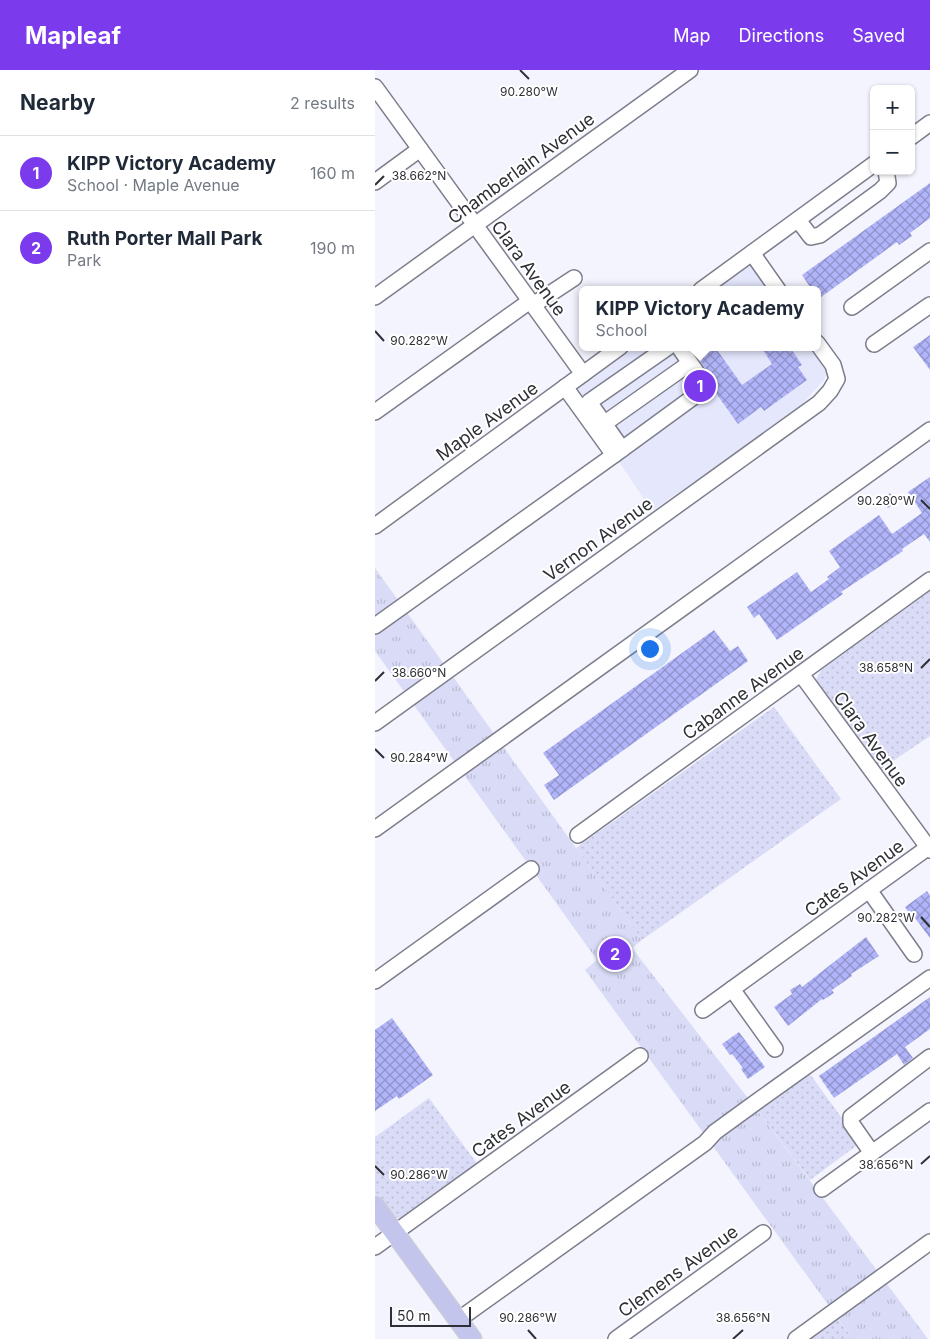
<!DOCTYPE html>
<html lang="en">
<head>
<meta charset="utf-8">
<style>
  body { margin:0; font-family:Inter,sans-serif; background:#f2f2f3; color:#1f2937 }
  .controls { position:absolute; right:15px; top:15px; display:grid; overflow:hidden; border-radius:8px; box-shadow:0 1px 4px #0004 }
  .controls button { width:45px; height:45px; display:grid; place-items:center; padding:0; border:0; border-bottom:1px solid #e0e1e3; background:#fff; color:#1f2937; font:25px sans-serif }
  .scale { position:absolute; left:15px; bottom:12px; width:81px; box-sizing:border-box; padding-left:5px; border:2px solid #2f3036; border-top:0; font-size:14px; line-height:18px; white-space:nowrap; color:#2f3036; -webkit-text-stroke:4px #fff; paint-order:stroke }
  .you { position:absolute; left:274px; top:578px; width:18px; height:18px; margin:-12px; border:4px solid #fff; border-radius:50%; background:#1a73e8; box-shadow:0 0 0 8px #1a73e833 }
  .badge { display:grid; place-items:center; width:32px; height:32px; border-radius:50%; background:#7c3aed; color:#fff; font-size:16px; font-weight:700 }
  .pin { position:absolute; translate:-50% -50%; border:2px solid #fff; box-shadow:0 1px 5px #0006 }
  .popup { position:absolute; left:204px; top:216px; width:242px; height:65px; box-sizing:border-box; display:grid; place-content:center; border-radius:8px; background:#fff; filter:drop-shadow(0 1px 4px #0005); font-size:16px; white-space:nowrap; color:#747a83 }
  .popup b { font-size:19px; color:#1f2937 }
  .popup::after { content:''; position:absolute; left:50%; top:100%; margin-left:-10px; border:10px solid transparent; border-top-color:#fff }
  .list { margin:0; padding:0; list-style:none }
  h2 { display:flex; justify-content:space-between; align-items:center; height:65px; margin:0; padding:0 20px; font-size:21px }
  h2 small { font-size:16px; font-weight:400; color:#747a83 }
  .list li { display:grid; grid-template-columns:32px 1fr auto; gap:15px; align-items:center; box-sizing:border-box; height:75px; padding:0 20px; border-top:1px solid #e0e1e3 }
  .list b { display:block; font-size:19px; white-space:nowrap }
  .list p { margin:0; font-size:16px; white-space:nowrap; color:#747a83 }
  .list em { font-size:16px; font-style:normal; color:#747a83 }
  .map { position:relative; flex:none; width:555px; height:1269px; overflow:hidden }
  header { display:flex; align-items:center; gap:30px; box-sizing:border-box; height:70px; padding:0 25px; background:#7c3aed; color:#fff }
  header strong { font-size:24px }
  nav { display:flex; gap:28px; margin-inline-start:auto; font-size:18px }
  main { display:flex }
  aside { flex:1; background:#fff }
  .map>svg:first-child { display:block }
  .built { fill:#e5e7fd }
  .grass { fill:url(#grass-dots) }
  .park { fill:url(#park-tufts) }
  .building { fill:url(#building-cross-hatch) }
  .lines { fill:none; stroke-linecap:round; stroke-linejoin:round }
  .minor-casing { stroke:#7d7e8b; stroke-width:18 }
  .major-casing { stroke:#d1d1d3; stroke-width:21 }
  .minor { stroke:#fff; stroke-width:15 }
  .major { stroke:#c4c5ec; stroke-width:19 }
  .ticks { fill:none; stroke:#2f3036; stroke-width:2 }
  .labels { text-anchor:middle; dominant-baseline:central; stroke-width:4; stroke-linejoin:round; paint-order:stroke }
  .street-label { font-size:18px; fill:#2f3036; stroke:#fff }
  .ticks-label { font-size:12px; text-anchor:middle; fill:#2f3036; stroke:#fff; stroke-width:4; stroke-linejoin:round; paint-order:stroke }
</style>
</head>
<body>
<header>
<strong>Mapleaf</strong>
<nav><a>Map</a><a>Directions</a><a>Saved</a></nav>
</header>
<main>
<aside>
<h2>Nearby<small>2 results</small></h2>
<ul class="list">
<li><span class="badge">1</span><div><b>KIPP Victory Academy</b><p>School · Maple Avenue</p></div><em>160 m</em></li>
<li><span class="badge">2</span><div><b>Ruth Porter Mall Park</b><p>Park</p></div><em>190 m</em></li>
</ul>
</aside>
<div class="map">
<svg width="555" height="1269" viewBox="0 0 555 1269">
  <defs>
    <pattern id="grass-dots" width="8" height="8" patternUnits="userSpaceOnUse" patternTransform="scale(1.25)"><rect width="8" height="8" fill="#dadcf7"/><path d="M2 2h.1M6 6h.1" fill="none" stroke="#bbbdd4" stroke-width="1.8" stroke-linecap="round"/></pattern>
    <pattern id="park-tufts" width="24" height="20" patternUnits="userSpaceOnUse" patternTransform="scale(1.25)"><rect width="24" height="20" fill="#dadcf7"/><path d="M3 7l-1-3M5 7V3M7 7l1-3M15 17l-1-3M17 17v-4M19 17l1-3" fill="none" stroke="#bbbdd4"/></pattern>
    <pattern id="building-cross-hatch" width="8" height="8" patternUnits="userSpaceOnUse" patternTransform="scale(1.25)"><rect width="8" height="8" fill="#b1b4f8"/><path d="M0 0l8 8M0 8l8-8" fill="none" stroke="#9093ca"/></pattern>
  </defs>
  <rect width="100%" height="100%" fill="#f3f4fd"/>
  <g class="built">
    <polygon points="373,196 380,197 395,220 340,220"/>
    <polygon points="260,277 436,277 450,298 451,305 449,310 422,340 277,441 198,323"/>
  </g>
  <g class="grass">
    <polygon points="555,521 555,666 506,699 441,610 446,600"/>
    <polygon points="399,637 466,729 267,870 201,778"/>
    <polygon points="432,1000 485,1073 435,1110 381,1038"/>
    <polygon points="54,1028 103,1095 26,1148 20,1148 16,1145 0,1124 0,1067"/>
    <polygon points="460,1245 478,1269 425,1269"/>
  </g>
  <polygon class="park" points="0,498 267,870 257,878 392,1053 553,1269 478,1269 210,900 222,890 0,581"/>
  <g class="building">
    <polygon points="555,113 555,148 535,163 537,166 524,175 522,172 442,230 442,220 437,220 427,205"/>
    <polygon points="555,265 555,300 538,277"/>
    <polygon points="316,277 340,277 367,315 397,294 386,277 415,277 427,295 423,297 432,310 389,341 386,337 363,354 338,319 337,308"/>
    <polygon points="555,407 555,472 549,464 527,479 528,481 466,522 468,524 402,570 384,544 379,548 372,537 422,502 436,522 454,509 452,507 465,497 454,481 504,445 517,464 547,443 533,422"/>
    <polygon points="515,423 522,432 513,438 506,429"/>
    <polygon points="339,560 355,581 363,576 373,591 179,730 169,715 184,705 168,683"/>
    <polygon points="552,821 555,826 555,868 540,848 538,849 530,837"/>
    <polygon points="491,867 504,886 476,904 477,906 457,920 459,923 448,930 447,929 413,956 399,937 417,924 415,920 425,914 427,917"/>
    <polygon points="555,927 555,959 530,977 538,988 529,995 522,984 459,1028 444,1006"/>
    <polygon points="17,948 58,1005 24,1029 22,1026 0,1041 0,960"/>
    <polygon points="364,962 390,997 373,1009 366,999 368,998 357,984 355,985 347,974"/>
  </g>
  <g class="lines">
    <g class="minor-casing">
      <g id="minor">
        <polyline points="0,17 208,304"/>
        <polyline points="536,67 555,53"/>
        <polyline points="0,112 45,79"/>
        <polyline points="423,150 436,167 445,165 505,121 513,113 511,101"/>
        <polyline points="377,183 403,220"/>
        <polyline points="326,220 499,94"/>
        <polyline points="0,227 315,0"/>
        <polyline points="158,235 199,208"/>
        <polyline points="477,237 555,181"/>
        <polyline points="499,274 555,235"/>
        <polyline points="0,342 155,231"/>
        <polyline points="230,353 315,293"/>
        <polyline points="247,379 214,332 293,277"/>
        <polyline points="239,385 328,320 329,313 304,277"/>
        <polyline points="0,456 245,277"/>
        <polyline points="0,556 239,385 190,317"/>
        <polyline points="426,604 555,780"/>
        <polyline points="0,653 444,333 455,321 462,309 458,295 442,273"/>
        <polyline points="0,759 555,360"/>
        <polyline points="203,765 555,510"/>
        <polyline points="494,820 539,884"/>
        <polyline points="0,911 156,799"/>
        <polyline points="357,919 400,979"/>
        <polyline points="328,940 555,776"/>
        <polyline points="497,1083 476,1053 476,1047 555,987"/>
        <polyline points="447,1119 555,1041"/>
        <polyline points="0,1177 265,986"/>
        <polyline points="83,1250 330,1073 340,1062 384,1030 555,908"/>
        <polyline points="241,1269 388,1163"/>
        <polyline points="421,1269 555,1172"/>
      </g>
    </g>
    <g class="major-casing">
      <polyline id="major" points="0,1136 97,1269"/>
    </g>
    <use href="#minor" class="minor"/>
    <use href="#major" class="major"/>
  </g>
  <path class="ticks" d="M145,0L154,9M0,115L9,106M0,261L9,271M546,430L555,439M546,598L555,589M0,611L9,602M0,679L9,688M546,847L555,857M546,1094L555,1086M0,1096L9,1105M153,1260L161,1269M358,1269L368,1260"/>
  <g class="labels">
    <g class="street-label">
      <text transform="translate(146 98) rotate(-36)">Chamberlain Avenue</text>
      <text transform="translate(154 198) rotate(54)">Clara Avenue</text>
      <text transform="translate(112 351) rotate(-36)">Maple Avenue</text>
      <text transform="translate(223 469) rotate(-36)">Vernon Avenue</text>
      <text transform="translate(368 623) rotate(-36)">Cabanne Avenue</text>
      <text transform="translate(496 669) rotate(54)">Clara Avenue</text>
      <text transform="translate(479 808) rotate(-36)">Cates Avenue</text>
      <text transform="translate(146 1049) rotate(-36)">Cates Avenue</text>
      <text transform="translate(303 1201) rotate(-36)">Clemens Avenue</text>
    </g>
  </g>
  <g class="ticks-label">
    <text x="154" y="26">90.280°W</text>
    <text x="44" y="110">38.662°N</text>
    <text x="44" y="275">90.282°W</text>
    <text x="511" y="435">90.280°W</text>
    <text x="511" y="602">38.658°N</text>
    <text x="44" y="607">38.660°N</text>
    <text x="44" y="692">90.284°W</text>
    <text x="511" y="852">90.282°W</text>
    <text x="511" y="1099">38.656°N</text>
    <text x="44" y="1109">90.286°W</text>
    <text x="153" y="1252">90.286°W</text>
    <text x="368" y="1252">38.656°N</text>
  </g>
</svg>
<div class="controls">
<button>+</button>
<button>−</button>
</div>
<div class="scale">50 m</div>
<div class="you"></div>
<div class="pin badge" style="left:325px;top:316px">1</div>
<div class="popup"><b>KIPP Victory Academy</b>School</div>
<div class="pin badge" style="left:240px;top:884px">2</div>
</div>
</main>
</body>
</html>
